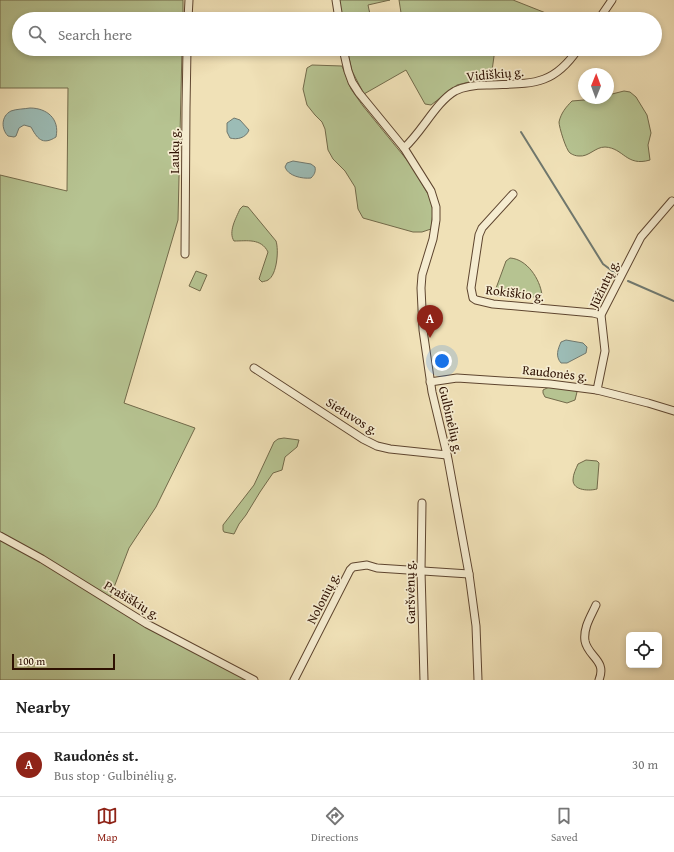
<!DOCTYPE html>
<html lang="en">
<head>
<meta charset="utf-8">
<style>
  body { margin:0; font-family:"Gentium Book Plus",serif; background:#f6f6f6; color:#222 }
  .controls { position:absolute; right:12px; bottom:12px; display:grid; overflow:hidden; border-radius:6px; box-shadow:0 2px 6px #0003 }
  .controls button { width:36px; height:36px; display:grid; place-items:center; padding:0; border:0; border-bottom:1px solid #e0e0e0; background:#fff; color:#222; font:20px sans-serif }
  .compass { position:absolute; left:578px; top:68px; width:36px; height:36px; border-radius:50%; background:#fff; box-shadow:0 2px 6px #0003; rotate:1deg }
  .scale { position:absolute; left:12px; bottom:10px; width:103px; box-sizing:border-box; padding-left:4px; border:2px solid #2e1102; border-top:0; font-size:11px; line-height:14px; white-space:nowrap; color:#2e1102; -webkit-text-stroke:3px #f5ecd0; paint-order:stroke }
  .you { position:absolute; left:442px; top:361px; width:14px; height:14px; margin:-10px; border:3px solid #fff; border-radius:50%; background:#1a73e8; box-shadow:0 0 0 6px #1a73e833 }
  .badge { display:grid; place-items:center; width:26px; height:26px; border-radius:50%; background:#8f2418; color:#fff; font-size:13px; font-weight:700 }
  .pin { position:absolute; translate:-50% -33px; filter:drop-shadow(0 1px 2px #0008) }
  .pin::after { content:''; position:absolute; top:21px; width:14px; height:12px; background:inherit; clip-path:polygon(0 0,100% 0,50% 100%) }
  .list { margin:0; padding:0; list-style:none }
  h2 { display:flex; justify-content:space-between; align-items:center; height:52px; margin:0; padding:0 16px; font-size:17px }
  h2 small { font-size:13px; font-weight:400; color:#767676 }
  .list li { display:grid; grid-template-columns:26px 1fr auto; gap:12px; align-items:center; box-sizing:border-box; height:64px; padding:0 16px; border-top:1px solid #e0e0e0 }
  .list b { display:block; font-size:15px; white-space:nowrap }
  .list p { margin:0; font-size:13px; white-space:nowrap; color:#767676 }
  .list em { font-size:13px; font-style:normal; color:#767676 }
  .icon { flex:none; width:22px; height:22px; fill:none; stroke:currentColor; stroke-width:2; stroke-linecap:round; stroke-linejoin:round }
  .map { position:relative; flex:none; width:674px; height:680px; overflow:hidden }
  .search { position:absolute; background:#fff; box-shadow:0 2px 6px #0003; left:12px; right:12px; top:12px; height:44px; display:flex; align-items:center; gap:10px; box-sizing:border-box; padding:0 14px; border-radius:22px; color:#767676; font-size:15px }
  .sheet { height:116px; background:#fff }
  nav { display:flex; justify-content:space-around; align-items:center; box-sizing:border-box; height:56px; border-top:1px solid #e0e0e0; background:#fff; font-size:11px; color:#767676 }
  nav a { display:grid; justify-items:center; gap:2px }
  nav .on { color:#8f2418 }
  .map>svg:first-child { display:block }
  .green { fill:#b6c391; stroke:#726a4a }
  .water { fill:#9cbcb6; stroke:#70786e }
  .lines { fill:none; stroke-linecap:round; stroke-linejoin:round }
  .stream { stroke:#70786e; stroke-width:2 }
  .minor-casing { stroke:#5e452f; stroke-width:9 }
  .minor { stroke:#f5ecd0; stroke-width:7 }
  .labels { text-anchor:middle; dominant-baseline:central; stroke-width:3.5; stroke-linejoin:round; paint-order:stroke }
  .street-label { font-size:13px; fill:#2e1102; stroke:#f5ecd0 }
</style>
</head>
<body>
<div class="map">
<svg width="674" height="680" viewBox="0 0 674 680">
  <rect width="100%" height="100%" fill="#f0e1b7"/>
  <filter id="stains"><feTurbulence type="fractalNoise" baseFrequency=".005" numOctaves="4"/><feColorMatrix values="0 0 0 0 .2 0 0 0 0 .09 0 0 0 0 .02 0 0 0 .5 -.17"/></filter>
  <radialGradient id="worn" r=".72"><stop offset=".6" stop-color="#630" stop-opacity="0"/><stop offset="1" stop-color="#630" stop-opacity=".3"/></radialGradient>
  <g class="green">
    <polygon points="0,0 183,0 183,19 19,19 19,49 182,49 178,220 124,403 195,428 156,507 129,548 108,603 247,680 0,680 0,175 67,191 68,88 0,88"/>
    <polygon points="339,0 390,0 368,5 371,19 342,19"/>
    <polygon points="399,0 513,0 561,19 402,19"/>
    <polygon points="347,49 495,49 491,78 477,80 457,85 431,105 425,104 406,70 364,94 352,71"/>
    <polygon points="312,65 342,66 351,89 363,106 411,165 431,199 433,212 431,229 422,232 413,232 363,218 358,209 355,187 345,171 333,159 328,150 325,129 322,122 315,115 307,105 303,89 307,68"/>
    <path d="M624,91L630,92L636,97L647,115L651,133L648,145L650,160C626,167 624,148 605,147C595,147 589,157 579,156C576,156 573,155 570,153C566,150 559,127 559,122C561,113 566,107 572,101L608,98V95Z"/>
    <path d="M243,206L248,207L276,241C279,250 277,275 268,280C267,281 264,281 262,282L259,279L268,252C261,238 247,241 234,241C228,232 236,218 240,209Z"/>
    <path d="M510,258C527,259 540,279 542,295L538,297L496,296L494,294L495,291L506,261Z"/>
    <polygon points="196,271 207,275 200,291 189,286"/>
    <polygon points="549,387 574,390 577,392 575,400 567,403 545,397 543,393 543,390"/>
    <polygon points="284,438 299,440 297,447 285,457 282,470 273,473 260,492 246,515 239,524 234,534 224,532 223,530 223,525 254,485 274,442 278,439"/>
    <path d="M586,460L597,461L599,463L597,489C590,491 573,491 573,480C573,474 576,469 578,464Z"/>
  </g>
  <g class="water">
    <path d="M30,108C47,108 60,119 56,137C42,146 37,138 31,127L24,125L19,128L16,136L14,137L8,136C1,129 1,116 11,111C16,109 24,109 30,108Z"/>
    <path d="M234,118L240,120L249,130C246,138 237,140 230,138L227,132V123Z"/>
    <path d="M293,161L311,164L315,167C316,172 314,175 311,178C302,179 288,176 285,167L287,163Z"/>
    <path d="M566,340L583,343L587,347L586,353L567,363H561C555,356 558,349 561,342Z"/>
  </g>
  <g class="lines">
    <g class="stream">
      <polyline points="521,132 603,264 615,273"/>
      <polyline points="628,281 674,301"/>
    </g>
    <g class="minor-casing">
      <g id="minor">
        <polyline points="336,0 339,19"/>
        <polyline points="188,19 189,0"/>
        <polyline points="599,19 612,0"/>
        <polyline points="343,49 348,71 352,82 359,93 404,148 431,191 436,207 436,220 433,239 422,275 421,288 423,330 432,392 448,459 469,574 476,626 478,680"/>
        <path d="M404,148C422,132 436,102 455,91C465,86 476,85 487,85C529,83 552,88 578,49"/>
        <polyline points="513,194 482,228 479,235 471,288 473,298 476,300 493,304 593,313 601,315"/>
        <polyline points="185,254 186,108 187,49"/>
        <polyline points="254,368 363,439 377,446 390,449 447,455"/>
        <polyline points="430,382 457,378 550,384 597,390 648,403 674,411"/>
        <polyline points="597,390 605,351 601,315 641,237 672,201"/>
        <polyline points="422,503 421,571 424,680"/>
        <polyline points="0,536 42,559 147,624 254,680"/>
        <path d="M596,605C591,616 583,628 585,641C588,657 607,660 599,680"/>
        <polyline points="294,680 350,570 353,567 367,565 377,568 469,574"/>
      </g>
    </g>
    <use href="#minor" class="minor"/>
  </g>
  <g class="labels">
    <g class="street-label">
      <text transform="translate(495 74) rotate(-5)">Vidiškių g.</text>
      <text transform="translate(174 151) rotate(-90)">Laukų g.</text>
      <text transform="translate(604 284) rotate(-64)">Jūžintų g.</text>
      <text transform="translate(515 293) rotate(7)">Rokiškio g.</text>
      <text transform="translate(555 373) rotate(6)">Raudonės g.</text>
      <text transform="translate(352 416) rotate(32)">Sietuvos g.</text>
      <text transform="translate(451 420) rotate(77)">Gulbinėlių g.</text>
      <text transform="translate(410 592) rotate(-91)">Garšvėnų g.</text>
      <text transform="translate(323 598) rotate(-63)">Nolonių g.</text>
      <text transform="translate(132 600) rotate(31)">Prašiškių g.</text>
    </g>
  </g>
  <rect width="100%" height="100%" filter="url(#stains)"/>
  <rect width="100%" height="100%" fill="url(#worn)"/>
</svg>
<div class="controls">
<button><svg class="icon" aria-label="locate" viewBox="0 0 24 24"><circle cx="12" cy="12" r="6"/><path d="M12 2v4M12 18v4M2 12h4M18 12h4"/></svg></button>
</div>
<svg class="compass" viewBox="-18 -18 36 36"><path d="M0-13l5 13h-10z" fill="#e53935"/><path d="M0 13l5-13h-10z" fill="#767676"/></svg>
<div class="scale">100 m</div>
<div class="you"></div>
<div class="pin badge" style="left:430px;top:338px">A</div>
<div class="search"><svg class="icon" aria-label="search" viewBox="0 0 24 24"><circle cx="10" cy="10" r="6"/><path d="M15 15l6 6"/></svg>Search here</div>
</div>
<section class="sheet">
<h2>Nearby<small></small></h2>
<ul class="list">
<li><span class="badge">A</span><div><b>Raudonės st.</b><p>Bus stop · Gulbinėlių g.</p></div><em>30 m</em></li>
</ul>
</section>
<nav>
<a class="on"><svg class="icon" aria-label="map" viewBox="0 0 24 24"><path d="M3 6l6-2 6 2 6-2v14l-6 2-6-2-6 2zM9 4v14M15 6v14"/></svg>Map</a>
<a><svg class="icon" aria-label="directions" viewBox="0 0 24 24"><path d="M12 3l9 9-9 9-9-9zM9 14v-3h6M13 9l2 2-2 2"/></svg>Directions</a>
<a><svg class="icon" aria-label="saved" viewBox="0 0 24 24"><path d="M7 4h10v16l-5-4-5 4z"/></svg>Saved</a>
</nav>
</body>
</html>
